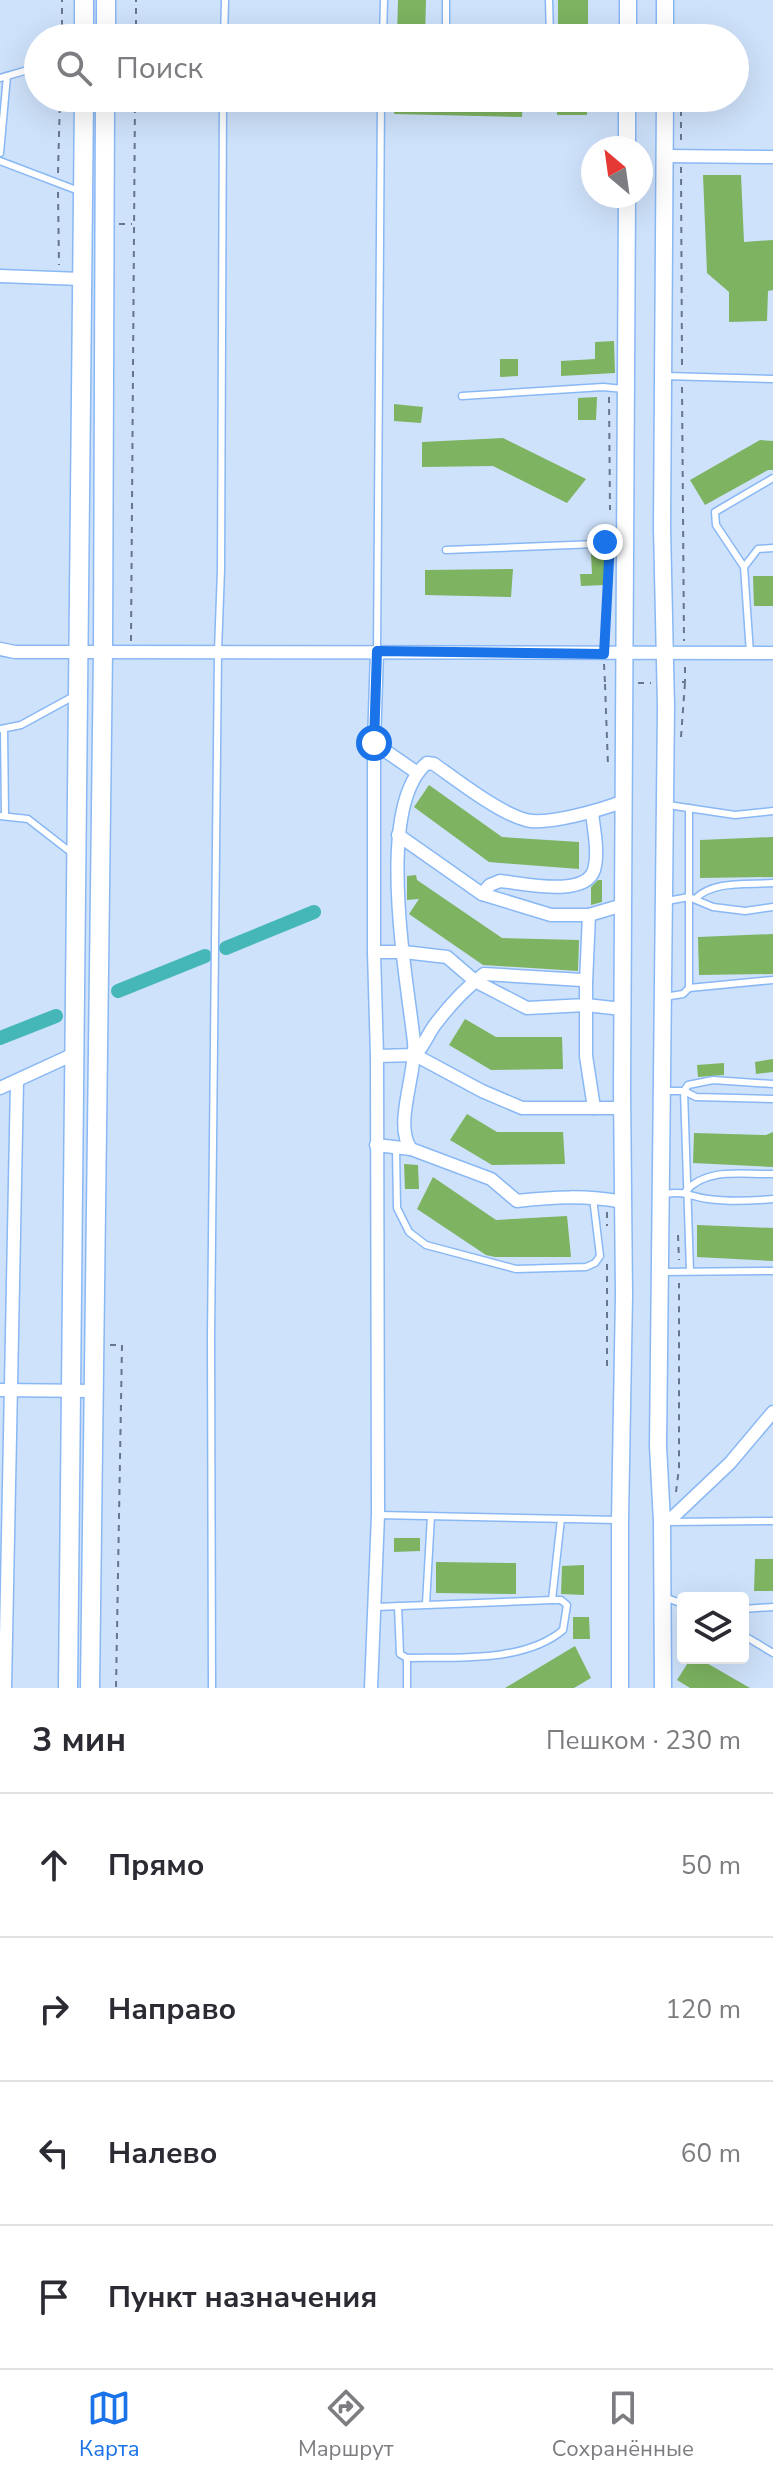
<!DOCTYPE html>
<html lang="ru">
<head>
<meta charset="utf-8">
<style>
  body { margin:0; font-family:"Nunito Sans",sans-serif; background:#f2f2f3; color:#2b2b33 }
  .controls { position:absolute; right:24px; bottom:24px; display:grid; overflow:hidden; border-radius:8px; box-shadow:0 8px 32px #0002 }
  .controls button { width:72px; height:72px; display:grid; place-items:center; padding:0; border:0; border-bottom:2px solid #e1e1e2; background:#fff; color:#2b2b33; font:40px sans-serif }
  .compass { position:absolute; left:581px; top:136px; width:72px; height:72px; border-radius:50%; background:#fff; box-shadow:0 8px 32px #0002; rotate:331deg }
  .stop { position:absolute; width:24px; height:24px; margin:-18px; border:6px solid #1a73e8; border-radius:50%; background:#fff }
  .stop.end { background:#1a73e8; border-color:#fff; box-shadow:0 2px 8px #0008 }
  .list { margin:0; padding:0; list-style:none }
  h2 { display:flex; justify-content:space-between; align-items:center; height:104px; margin:0; padding:0 32px; font-size:34px }
  h2 small { font-size:26px; font-weight:400; color:#7c7c81 }
  .list li { display:grid; grid-template-columns:52px 1fr auto; gap:24px; align-items:center; box-sizing:border-box; height:144px; padding:0 32px; border-top:2px solid #e1e1e2 }
  .list b { display:block; font-size:30px; white-space:nowrap }
  .list em { font-size:26px; font-style:normal; color:#7c7c81 }
  .icon { flex:none; width:44px; height:44px; fill:none; stroke:currentColor; stroke-width:2; stroke-linecap:round; stroke-linejoin:round }
  .map { position:relative; flex:none; width:773px; height:1688px; overflow:hidden }
  .search { position:absolute; background:#fff; box-shadow:0 8px 32px #0002; left:24px; right:24px; top:24px; height:88px; display:flex; align-items:center; gap:20px; box-sizing:border-box; padding:0 28px; border-radius:44px; color:#7c7c81; font-size:30px }
  .sheet { height:680px; background:#fff }
  nav { display:flex; justify-content:space-around; align-items:center; box-sizing:border-box; height:112px; border-top:2px solid #e1e1e2; background:#fff; font-size:22px; color:#7c7c81 }
  nav a { display:grid; justify-items:center; gap:4px }
  nav .on { color:#1a73e8 }
  .map>svg:first-child { display:block }
  .lines { fill:none; stroke-linecap:round; stroke-linejoin:round }
  .canal { stroke:#46b7b8; stroke-width:14 }
  .building { fill:#7db361 }
  .service-casing { stroke:#89b8f5; stroke-width:9 }
  .minor-casing { stroke:#89b8f5; stroke-width:15 }
  .tertiary-casing { stroke:#89b8f5; stroke-width:19 }
  .secondary-casing { stroke:#89b8f5; stroke-width:21 }
  .path { stroke:#66768d; stroke-width:2; stroke-dasharray:6 6; stroke-linecap:butt }
  .service { stroke:#fff; stroke-width:6 }
  .minor { stroke:#fff; stroke-width:12 }
  .tertiary { stroke:#fff; stroke-width:16 }
  .secondary { stroke:#fff; stroke-width:18 }
  .route { stroke:#1a73e8; stroke-width:10 }
</style>
</head>
<body>
<div class="map">
<svg width="773" height="1688" viewBox="0 0 773 1688">
  <rect width="100%" height="100%" fill="#cee2fb"/>
  <g class="lines">
    <g class="canal">
      <polyline points="226,948 314,912"/>
      <polyline points="118,991 205,956"/>
      <polyline points="0,1038 56,1016"/>
    </g>
  </g>
  <g class="building">
    <polygon points="398,0 426,0 425,38 397,38"/>
    <rect x="558" y="0" width="30" height="38"/>
    <polygon points="395,98 523,98 522,117 394,114"/>
    <rect x="557" y="98" width="30" height="17"/>
    <polygon points="703,175 741,175 744,242 773,240 773,290 768,291 767,321 729,322 729,292 707,273"/>
    <polygon points="614,341 615,373 561,376 561,361 595,359 595,342"/>
    <polygon points="500,359 518,359 518,376 500,377"/>
    <polygon points="597,397 596,420 578,420 578,398"/>
    <polygon points="394,404 423,407 421,423 394,421"/>
    <polygon points="503,438 586,479 567,503 493,466 422,467 422,442"/>
    <polygon points="760,440 773,441 773,470 768,470 705,505 690,480"/>
    <polygon points="591,554 605,555 604,585 581,586 580,574 592,574"/>
    <polygon points="513,569 511,597 425,595 425,570"/>
    <polygon points="753,576 773,576 773,606 754,606"/>
    <polygon points="429,785 502,837 579,842 579,869 489,862 414,807"/>
    <polygon points="773,837 773,877 700,878 700,840"/>
    <polygon points="416,875 417,880 502,938 579,940 578,971 483,965 409,914 419,899 407,900 407,876"/>
    <polygon points="598,880 602,880 602,902 591,905 591,887"/>
    <polygon points="773,934 773,974 699,975 698,937"/>
    <polygon points="465,1019 496,1037 562,1037 563,1069 491,1070 449,1045"/>
    <polygon points="773,1059 773,1072 756,1074 755,1062"/>
    <polygon points="724,1063 724,1075 698,1077 697,1065"/>
    <polygon points="467,1114 497,1132 563,1132 565,1164 492,1165 450,1140"/>
    <polygon points="773,1132 773,1167 693,1163 694,1133 766,1135"/>
    <polygon points="404,1164 418,1165 419,1189 405,1189"/>
    <polygon points="433,1177 496,1220 567,1216 571,1257 495,1257 486,1255 417,1209"/>
    <polygon points="697,1225 773,1228 773,1261 697,1257"/>
    <polygon points="394,1538 420,1538 420,1551 394,1552"/>
    <polygon points="755,1559 773,1559 773,1591 754,1591"/>
    <polygon points="436,1562 516,1563 516,1594 436,1593"/>
    <polygon points="584,1565 584,1595 561,1594 562,1566"/>
    <polygon points="573,1617 589,1617 590,1639 573,1639"/>
    <polygon points="575,1646 591,1678 574,1688 505,1688"/>
    <polygon points="691,1658 698,1658 750,1688 690,1688 677,1680"/>
  </g>
  <g class="lines">
    <g class="service-casing">
      <g id="service">
        <polyline points="446,0 446,38"/>
        <polyline points="549,0 550,38"/>
        <polyline points="224,38 225,0"/>
        <polyline points="383,38 384,0"/>
        <polyline points="0,78 38,67"/>
        <polyline points="0,153 7,76"/>
        <polyline points="0,161 79,191"/>
        <polyline points="665,376 773,379"/>
        <polyline points="462,396 603,387 624,389"/>
        <polyline points="446,550 622,543"/>
        <polyline points="744,567 716,525 715,512 773,478"/>
        <polyline points="377,651 381,98"/>
        <polyline points="750,653 744,567 758,549 773,548"/>
        <polyline points="1,729 21,725 74,696"/>
        <polyline points="4,729 5,815"/>
        <polyline points="668,805 735,815 773,811"/>
        <polyline points="689,808 689,988"/>
        <polyline points="0,816 28,819 73,854"/>
        <path d="M695,899C714,880 747,885 773,883"/>
        <polyline points="667,901 689,897 713,907 745,911 773,907"/>
        <polyline points="664,997 683,994 689,988 773,980"/>
        <polyline points="665,1091 684,1091 696,1097 773,1099"/>
        <polyline points="396,1148 397,1208 409,1232 426,1245 516,1269 586,1267 595,1263 600,1256 593,1198"/>
        <path d="M686,1191C707,1167 743,1175 773,1174"/>
        <path d="M664,1194C689,1191 687,1196 708,1199C730,1202 751,1201 773,1199"/>
        <polyline points="690,1271 684,1091 688,1085 713,1080 773,1084"/>
        <polyline points="661,1272 773,1271"/>
        <polyline points="378,1515 618,1520"/>
        <polyline points="669,1522 773,1521"/>
        <polyline points="664,1597 683,1604"/>
        <polyline points="426,1604 431,1516"/>
        <path d="M398,1606L400,1654L407,1658C455,1657 524,1663 563,1630L567,1605L561,1600H552"/>
        <polyline points="376,1607 552,1600 561,1519"/>
        <polyline points="743,1609 773,1607"/>
        <polyline points="743,1635 773,1653"/>
        <polyline points="407,1658 407,1688"/>
        <polyline points="212,1688 211,1337 218,651 221,570 223,98"/>
      </g>
    </g>
    <g class="minor-casing">
      <g id="minor">
        <polyline points="665,156 773,157"/>
        <polyline points="0,276 81,279"/>
        <polyline points="0,649 15,652 78,652 773,653"/>
        <polyline points="374,743 416,772"/>
        <polyline points="398,835 482,894 551,915 589,915 623,905"/>
        <path d="M482,894L490,885L500,881C522,883 585,898 594,870C599,853 594,831 592,813"/>
        <path d="M374,952H404L447,957L475,981L527,1008L586,1005V983L582,980L484,974C467,987 450,1005 437,1022C428,1033 426,1043 415,1055"/>
        <polyline points="586,983 589,915"/>
        <polyline points="377,1056 415,1055 482,1091 522,1108 622,1108"/>
        <polyline points="0,1088 74,1054"/>
        <polyline points="594,1108 586,1056 586,1005 622,1009"/>
        <path d="M376,1145L411,1149L491,1179L517,1201C554,1197 586,1195 623,1202"/>
        <path d="M411,1149C393,1125 417,1073 414,1042C407,978 374,807 427,763L434,764C458,781 499,813 526,820C546,826 604,809 624,801"/>
        <polyline points="0,1390 93,1391"/>
        <polyline points="662,1522 673,1517 730,1463 773,1412"/>
        <polyline points="5,1688 17,1081"/>
        <polyline points="371,1688 378,1515 377,1056 374,952 374,743 377,651"/>
      </g>
    </g>
    <g class="tertiary-casing">
      <g id="tertiary">
        <polyline points="628,38 628,0"/>
        <polyline points="665,38 665,0"/>
        <polyline points="627,148 627,98"/>
        <polyline points="620,1688 620,1520 624,1295 622,1090 627,196"/>
        <polyline points="663,1688 662,1522 658,1446 666,707 662,528 665,98"/>
      </g>
    </g>
    <g class="secondary-casing">
      <g id="secondary">
        <polyline points="84,38 84,0"/>
        <polyline points="106,38 106,0"/>
        <polyline points="68,1688 84,98"/>
        <polyline points="90,1688 103,651 105,98"/>
      </g>
    </g>
    <g class="path">
      <polyline points="62,38 62,0"/>
      <polyline points="136,38 136,0"/>
      <polyline points="681,98 681,145"/>
      <polyline points="681,167 682,365"/>
      <polyline points="58,173 60,98"/>
      <polyline points="58,192 59,265"/>
      <polyline points="119,224 132,224"/>
      <polyline points="682,387 684,641"/>
      <polyline points="609,397 610,510"/>
      <polyline points="604,638 609,552"/>
      <polyline points="131,641 135,98"/>
      <polyline points="604,664 605,683 607,683"/>
      <polyline points="682,682 685,682 685,667"/>
      <polyline points="638,683 651,683"/>
      <polyline points="605,684 608,766"/>
      <polyline points="681,737 685,683"/>
      <polyline points="607,1212 607,1226"/>
      <polyline points="678,1235 679,1260"/>
      <polyline points="607,1264 607,1370"/>
      <polyline points="110,1345 122,1345 116,1688"/>
      <polyline points="676,1492 679,1468 679,1283"/>
    </g>
    <use href="#service" class="service"/>
    <use href="#minor" class="minor"/>
    <use href="#tertiary" class="tertiary"/>
    <use href="#secondary" class="secondary"/>
  </g>
  <g class="lines">
    <polyline class="route" points="374,743 377,651 604,654 610,542 605,542"/>
  </g>
</svg>
<div class="controls">
<button><svg class="icon" aria-label="layers" viewBox="0 0 24 24"><path d="M12 4l9 5-9 5-9-5zM3 14l9 5 9-5"/></svg></button>
</div>
<svg class="compass" viewBox="-18 -18 36 36"><path d="M0-13l5 13h-10z" fill="#e53935"/><path d="M0 13l5-13h-10z" fill="#7c7c81"/></svg>
<div class="stop" style="left:374px;top:743px"></div>
<div class="stop end" style="left:605px;top:542px"></div>
<div class="search"><svg class="icon" aria-label="search" viewBox="0 0 24 24"><circle cx="10" cy="10" r="6"/><path d="M15 15l6 6"/></svg>Поиск</div>
</div>
<section class="sheet">
<h2>3 мин<small>Пешком · 230 m</small></h2>
<ul class="list">
<li><svg class="icon" aria-label="ahead" viewBox="0 0 24 24"><path d="M12 20V5M6 11l6-6 6 6"/></svg><div><b>Прямо</b></div><em>50 m</em></li>
<li><svg class="icon" aria-label="right" viewBox="0 0 24 24"><path d="M7 20v-9h11M14 6l5 5-5 5"/></svg><div><b>Направо</b></div><em>120 m</em></li>
<li><svg class="icon" aria-label="left" viewBox="0 0 24 24"><path d="M17 20v-9H6M10 6l-5 5 5 5"/></svg><div><b>Налево</b></div><em>60 m</em></li>
<li><svg class="icon" aria-label="arrive" viewBox="0 0 24 24"><path d="M6 21V4h12l-3 4 3 4H6"/></svg><div><b>Пункт назначения</b></div></li>
</ul>
</section>
<nav>
<a class="on"><svg class="icon" aria-label="map" viewBox="0 0 24 24"><path d="M3 6l6-2 6 2 6-2v14l-6 2-6-2-6 2zM9 4v14M15 6v14"/></svg>Карта</a>
<a><svg class="icon" aria-label="directions" viewBox="0 0 24 24"><path d="M12 3l9 9-9 9-9-9zM9 14v-3h6M13 9l2 2-2 2"/></svg>Маршрут</a>
<a><svg class="icon" aria-label="saved" viewBox="0 0 24 24"><path d="M7 4h10v16l-5-4-5 4z"/></svg>Сохранённые</a>
</nav>
</body>
</html>
